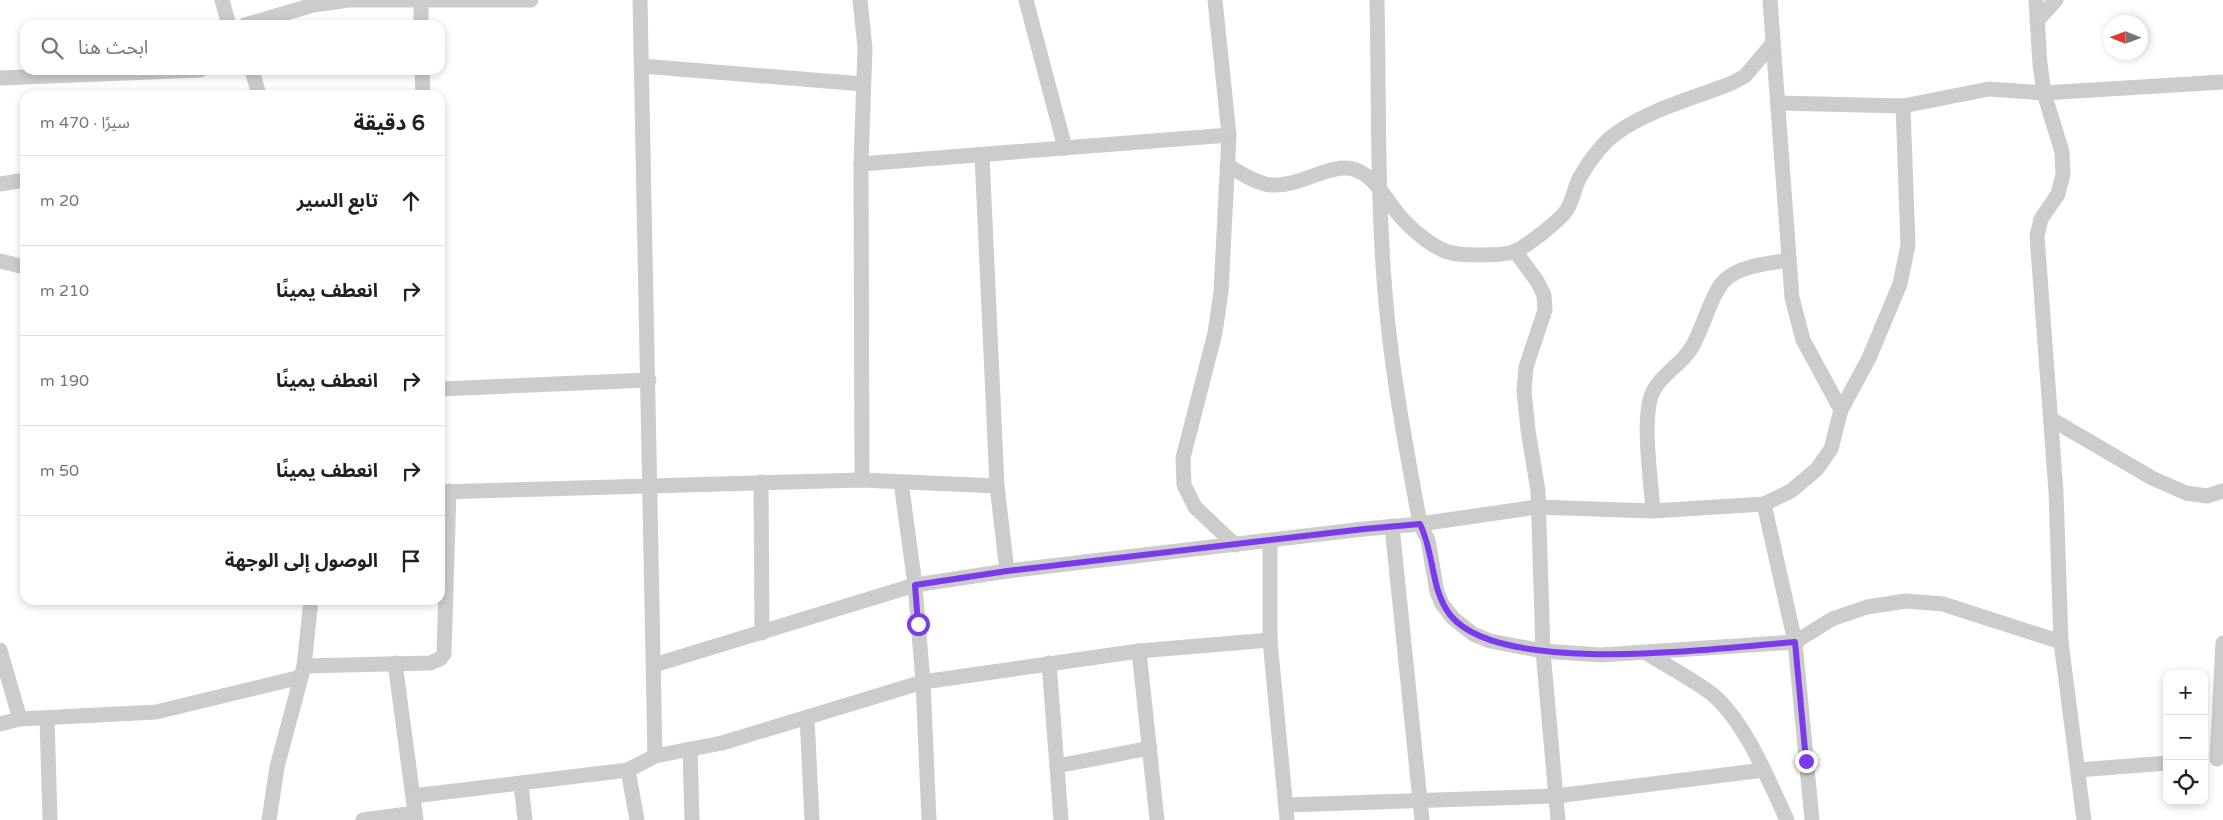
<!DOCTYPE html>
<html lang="ar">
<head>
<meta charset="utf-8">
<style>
  body { margin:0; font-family:"Varela Round","Noto Sans Arabic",sans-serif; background:#f2f2f2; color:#202124; direction:rtl }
  .controls { position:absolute; right:15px; bottom:15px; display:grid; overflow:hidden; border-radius:10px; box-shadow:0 2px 8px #0003 }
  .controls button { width:45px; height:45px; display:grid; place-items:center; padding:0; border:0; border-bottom:1px solid #e0e0e0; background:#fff; color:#202124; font:25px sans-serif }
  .compass { position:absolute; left:2103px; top:15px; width:45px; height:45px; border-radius:50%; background:#fff; box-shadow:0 2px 8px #0003; rotate:271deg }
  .stop { position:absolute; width:15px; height:15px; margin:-11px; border:4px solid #7c3aed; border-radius:50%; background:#fff }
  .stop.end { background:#7c3aed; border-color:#fff; box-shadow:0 1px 5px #0008 }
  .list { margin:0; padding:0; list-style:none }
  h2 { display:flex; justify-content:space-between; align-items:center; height:65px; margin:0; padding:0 20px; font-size:21px }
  h2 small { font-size:16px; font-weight:400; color:#757577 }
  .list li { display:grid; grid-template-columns:32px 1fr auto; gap:15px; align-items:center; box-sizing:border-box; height:90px; padding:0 20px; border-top:1px solid #e0e0e0 }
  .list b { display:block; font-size:19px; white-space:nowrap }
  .list em { font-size:16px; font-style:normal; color:#757577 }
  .icon { flex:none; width:28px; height:28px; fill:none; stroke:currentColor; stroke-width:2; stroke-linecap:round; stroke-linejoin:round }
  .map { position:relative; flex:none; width:2223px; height:820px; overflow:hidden; direction:ltr }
  .search { position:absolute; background:#fff; box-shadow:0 2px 8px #0003; left:20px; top:20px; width:425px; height:55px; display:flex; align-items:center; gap:12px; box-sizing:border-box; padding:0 18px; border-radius:15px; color:#757577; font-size:19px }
  .panel { position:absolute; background:#fff; box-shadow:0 2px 8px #0003; left:20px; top:90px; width:425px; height:515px; border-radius:15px; direction:rtl }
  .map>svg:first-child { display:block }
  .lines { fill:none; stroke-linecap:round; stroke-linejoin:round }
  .minor { stroke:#ccc; stroke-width:15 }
  .route { stroke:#7c3aed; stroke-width:6 }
</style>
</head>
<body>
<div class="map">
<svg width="2223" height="820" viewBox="0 0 2223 820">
  <rect width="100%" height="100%" fill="#fff"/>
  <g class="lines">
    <g class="minor">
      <polyline points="222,0 229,25"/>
      <polyline points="421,0 421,25"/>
      <polyline points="640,0 655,756"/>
      <polyline points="860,0 865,48 861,164 862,480"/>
      <polyline points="1026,0 1065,148"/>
      <polyline points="1215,0 1229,135 1221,292 1215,333 1183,458 1184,485 1195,507 1235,545"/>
      <path d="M1377,0C1379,97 1377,195 1385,292C1391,370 1406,447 1420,524L1428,540L1437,592L1442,604L1453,618L1473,634L1490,641L1543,651L1601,655L1795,642L1832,619L1867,607L1906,601L1943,604L2061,642"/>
      <polyline points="1770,0 1792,298 1803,340 1841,410"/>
      <polyline points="2036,0 2040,64 2044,93 2062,152 2063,174 2058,194 2041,219 2037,236 2056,492 2061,642 2084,820"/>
      <polyline points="2037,21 2056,0"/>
      <polyline points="245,25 313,5 349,0 531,0"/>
      <polyline points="642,66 863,84"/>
      <polyline points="252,70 259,95"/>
      <polyline points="422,70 423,95"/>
      <polyline points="0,78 200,70"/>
      <polyline points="1778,103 1903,106 1989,89 2044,93 2223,82"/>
      <polyline points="982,155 997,486 1007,571"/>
      <polyline points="861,164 1229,135"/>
      <path d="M1227,165C1241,173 1256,184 1272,185C1301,187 1332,161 1356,170C1377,178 1386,201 1400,216C1411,229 1432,247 1448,252C1461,256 1505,256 1516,251C1528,245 1559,221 1566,211C1573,201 1574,189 1579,179C1588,163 1602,143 1618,132C1651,109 1694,98 1732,83L1745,76L1773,43"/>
      <polyline points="0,184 25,180"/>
      <polyline points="1515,251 1537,281 1544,295 1545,310 1526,367 1524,391 1528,430 1538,491 1543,651 1558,820"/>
      <polyline points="0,261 25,267"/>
      <polyline points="440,389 649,380"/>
      <polyline points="2051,419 2152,478 2186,493 2207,496 2223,491"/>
      <polyline points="761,482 762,633"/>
      <polyline points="901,482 915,585 923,682 929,820"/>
      <polyline points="440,492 862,480 997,486"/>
      <polyline points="1764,504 1795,642 1812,820"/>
      <path d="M1653,511C1651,481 1643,428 1650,400C1655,378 1678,368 1690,350C1703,331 1711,292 1726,279C1743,265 1767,264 1788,260"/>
      <polyline points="1392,526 1422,820"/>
      <polyline points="1270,541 1270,640 1287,820"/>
      <polyline points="0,650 20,719"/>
      <polyline points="1139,651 1157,820"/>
      <path d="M1646,653C1666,665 1688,677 1708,691C1743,716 1769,781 1787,820"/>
      <polyline points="395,663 416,820"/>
      <polyline points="1049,663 1061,820"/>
      <polyline points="654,665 915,585 1007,571 1364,529 1420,524 1537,507 1653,511 1764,504 1791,491 1817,469 1831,449 1841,410 1869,358 1900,284 1908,245 1903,106"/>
      <polyline points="304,666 430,663 440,659 444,654 449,491"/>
      <polyline points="807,717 812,820"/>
      <polyline points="47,718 50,820"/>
      <polyline points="0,724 20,719 156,712 301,677"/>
      <polyline points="690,749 692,820"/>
      <polyline points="2217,759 2223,643"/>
      <polyline points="1057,766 1150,748"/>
      <polyline points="628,770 637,820"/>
      <polyline points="2078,770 2167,763"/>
      <polyline points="521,784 525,820"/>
      <polyline points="413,796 628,770 655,756 722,743 923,682 1139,651 1270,640"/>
      <polyline points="1287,805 1556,796 1764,770"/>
      <polyline points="269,820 277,767 304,666 311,600"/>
      <polyline points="363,820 415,813"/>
    </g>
  </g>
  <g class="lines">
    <path class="route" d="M918,624L915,585L1007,571L1364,529L1420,524C1435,554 1430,590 1451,616C1502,677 1719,648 1795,642L1806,761"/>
  </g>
</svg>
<div class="controls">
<button>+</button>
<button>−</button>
<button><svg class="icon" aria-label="locate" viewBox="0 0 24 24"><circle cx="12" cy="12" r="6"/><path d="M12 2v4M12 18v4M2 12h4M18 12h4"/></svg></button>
</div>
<svg class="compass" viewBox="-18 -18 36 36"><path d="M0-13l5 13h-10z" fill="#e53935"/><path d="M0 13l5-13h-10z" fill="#757577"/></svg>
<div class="stop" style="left:918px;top:624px"></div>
<div class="stop end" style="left:1806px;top:761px"></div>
<div class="search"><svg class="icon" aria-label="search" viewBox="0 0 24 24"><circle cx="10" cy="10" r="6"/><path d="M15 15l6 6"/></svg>ابحث هنا</div>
<section class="panel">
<h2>6 دقيقة<small>سيرًا · 470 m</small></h2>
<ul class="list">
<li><svg class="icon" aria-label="ahead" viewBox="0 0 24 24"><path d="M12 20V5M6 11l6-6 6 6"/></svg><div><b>تابع السير</b></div><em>20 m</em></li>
<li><svg class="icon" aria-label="right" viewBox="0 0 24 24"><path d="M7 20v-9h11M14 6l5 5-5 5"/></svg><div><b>انعطف يمينًا</b></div><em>210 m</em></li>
<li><svg class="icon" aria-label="right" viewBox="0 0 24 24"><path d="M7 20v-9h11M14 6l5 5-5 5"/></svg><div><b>انعطف يمينًا</b></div><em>190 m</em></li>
<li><svg class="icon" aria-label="right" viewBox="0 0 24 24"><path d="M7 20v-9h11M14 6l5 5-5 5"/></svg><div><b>انعطف يمينًا</b></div><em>50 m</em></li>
<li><svg class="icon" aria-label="arrive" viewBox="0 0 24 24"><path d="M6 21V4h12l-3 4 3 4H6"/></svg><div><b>الوصول إلى الوجهة</b></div></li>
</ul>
</section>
</div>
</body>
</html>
